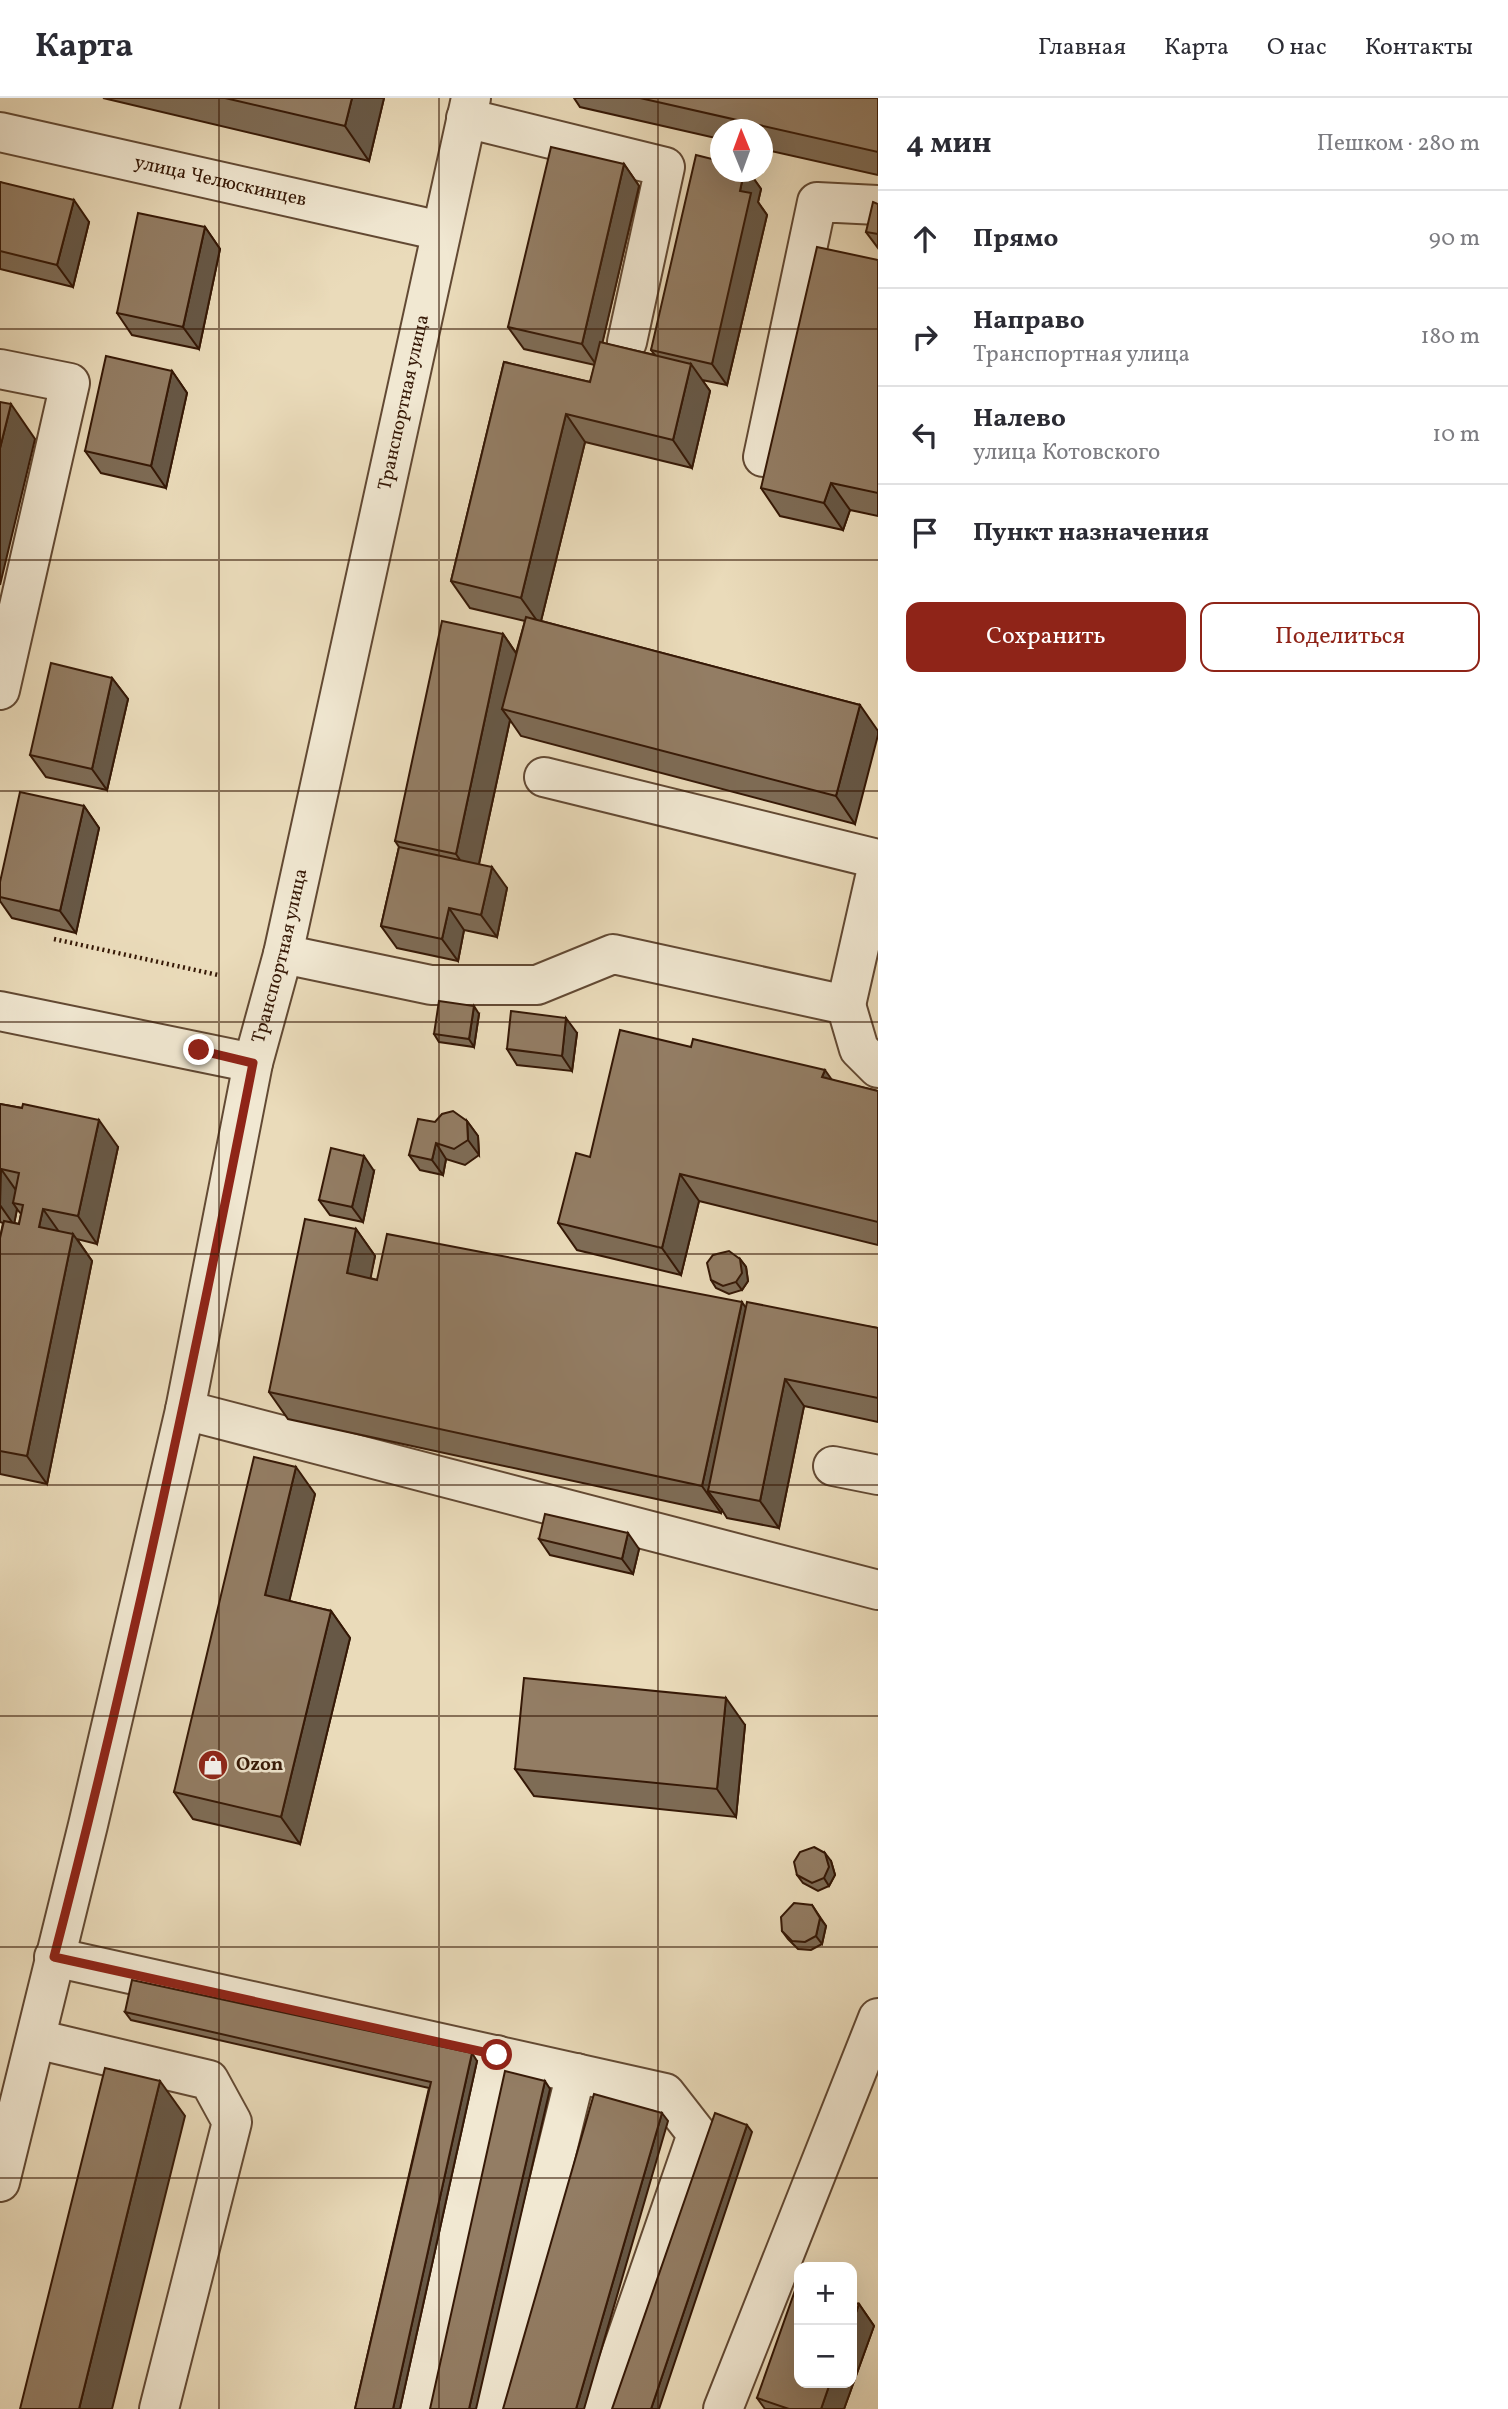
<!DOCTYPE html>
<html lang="ru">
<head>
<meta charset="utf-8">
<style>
  body { margin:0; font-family:Vollkorn,serif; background:#f7f7f7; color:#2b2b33 }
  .controls { position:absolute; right:21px; bottom:21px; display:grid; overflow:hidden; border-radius:14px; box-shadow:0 7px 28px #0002 }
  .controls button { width:63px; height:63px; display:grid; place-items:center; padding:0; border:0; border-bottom:2px solid #e1e1e2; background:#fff; color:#2b2b33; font:35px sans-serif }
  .compass { position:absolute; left:710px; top:21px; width:63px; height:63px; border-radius:50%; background:#fff; box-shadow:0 7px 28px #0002; rotate:359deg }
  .stop { position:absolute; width:21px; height:21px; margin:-16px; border:5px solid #8f2418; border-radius:50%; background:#fff }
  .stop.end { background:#8f2418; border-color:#fff; box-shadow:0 2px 7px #0008 }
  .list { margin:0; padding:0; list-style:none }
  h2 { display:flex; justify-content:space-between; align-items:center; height:91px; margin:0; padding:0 28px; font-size:30px }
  h2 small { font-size:23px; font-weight:400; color:#7c7c81 }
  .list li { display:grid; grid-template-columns:46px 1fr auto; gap:21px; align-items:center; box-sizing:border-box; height:98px; padding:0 28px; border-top:2px solid #e1e1e2 }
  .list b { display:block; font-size:26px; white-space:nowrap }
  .list p { margin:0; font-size:23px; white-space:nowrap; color:#7c7c81 }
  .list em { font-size:23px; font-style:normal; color:#7c7c81 }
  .actions { display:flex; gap:14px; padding:21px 28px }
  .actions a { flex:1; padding:16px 0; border:2px solid #8f2418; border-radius:14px; text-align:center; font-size:24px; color:#8f2418 }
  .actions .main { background:#8f2418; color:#fff }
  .icon { flex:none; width:38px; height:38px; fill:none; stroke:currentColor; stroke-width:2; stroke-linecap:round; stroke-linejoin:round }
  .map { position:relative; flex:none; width:878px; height:2311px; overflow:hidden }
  header { display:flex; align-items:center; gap:42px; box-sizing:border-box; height:98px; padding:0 35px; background:#fff; border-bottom:2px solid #e1e1e2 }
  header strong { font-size:33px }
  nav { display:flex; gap:38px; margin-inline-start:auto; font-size:24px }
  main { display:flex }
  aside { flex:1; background:#fff }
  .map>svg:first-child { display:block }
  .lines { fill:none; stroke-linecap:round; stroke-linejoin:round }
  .minor-casing { stroke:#624933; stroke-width:42 }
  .path { stroke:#351806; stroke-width:4.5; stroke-dasharray:2 3.5; stroke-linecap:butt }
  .minor { stroke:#f1e8d2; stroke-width:38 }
  .wall { fill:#7e6c56; stroke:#351806; stroke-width:2; fill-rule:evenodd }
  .shaded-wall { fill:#675846; stroke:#351806; stroke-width:2 }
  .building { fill:#937d64; stroke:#351806; stroke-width:2 }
  .route { stroke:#8f2418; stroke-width:9 }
  .grid { fill:none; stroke:#351806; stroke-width:2; stroke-opacity:0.55 }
  .labels { text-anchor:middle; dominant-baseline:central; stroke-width:5; stroke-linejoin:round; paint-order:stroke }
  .street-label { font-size:19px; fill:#351806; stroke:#f1e8d2 }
  .poi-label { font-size:19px; font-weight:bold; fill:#351806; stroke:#f1e8d2; text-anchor:start }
</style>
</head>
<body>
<header>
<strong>Карта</strong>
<nav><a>Главная</a><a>Карта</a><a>О нас</a><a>Контакты</a></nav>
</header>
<main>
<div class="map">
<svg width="878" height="2311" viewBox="0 0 878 2311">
  <rect width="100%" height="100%" fill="#eadbba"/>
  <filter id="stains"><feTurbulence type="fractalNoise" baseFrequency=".00286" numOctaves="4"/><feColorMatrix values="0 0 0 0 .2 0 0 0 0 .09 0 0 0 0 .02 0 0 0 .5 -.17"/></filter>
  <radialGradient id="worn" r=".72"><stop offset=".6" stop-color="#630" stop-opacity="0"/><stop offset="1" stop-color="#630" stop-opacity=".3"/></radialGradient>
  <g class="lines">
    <g class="minor-casing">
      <g id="minor">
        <polyline points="466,20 665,69 627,244"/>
        <path id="s1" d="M0,34L441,133"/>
        <polyline points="0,271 70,285 0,592"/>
        <polyline points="763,359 817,104 878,107"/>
        <polyline points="544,679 878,761"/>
        <polyline points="283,856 431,887 537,887 613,856 846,907 859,951 878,970"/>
        <polyline points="846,907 878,766"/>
        <polyline points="0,913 253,965"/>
        <polyline points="185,1312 878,1492"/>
        <polyline points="833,1368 878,1377"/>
        <polyline points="54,1859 665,1995 697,2036 602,2311"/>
        <polyline points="36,1941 209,1982 232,2024 159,2311"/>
        <path id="s2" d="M0,2084L88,1727L185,1312L253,965L283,856L471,0"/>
        <polyline points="419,2311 497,1957"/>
        <polyline points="493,2311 576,1975"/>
        <polyline points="723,2311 878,1920"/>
      </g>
    </g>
    <polyline class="path" points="54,841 218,877"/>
    <use href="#minor" class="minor"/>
  </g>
  <g class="wall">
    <polygon points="103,0 384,0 369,63"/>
    <polygon points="574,0 878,0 878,77 762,51 762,32 720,32 720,41 580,9"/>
    <polygon points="624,66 639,88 602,245 655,257 651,252 720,74 749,74 761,91 758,104 767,117 727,287 702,282 710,293 692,370 585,344 541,523 860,607 855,726 521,638 510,622 479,766 507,790 497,839 464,832 458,863 397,850 381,828 399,749 395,743 503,536 516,555 525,523 470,510 451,483 504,264 590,284 595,267 524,251 508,229"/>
    <polygon points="0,84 89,124 73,189 0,171"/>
    <polygon points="878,106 878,150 866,134"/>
    <polygon points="205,129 220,151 199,251 132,237 117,215"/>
    <polygon points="878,162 878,418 850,412 843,432 780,418 761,390"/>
    <polygon points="172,273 187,295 166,390 101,375 85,353"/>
    <polygon points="112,580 128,601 107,692 46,679 30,657"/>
    <polygon points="84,708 99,730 76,835 12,820 0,803 0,784"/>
    <polygon points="479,916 474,949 439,944 434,936"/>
    <polygon points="577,935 572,973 517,967 507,951"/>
    <polygon points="691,949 878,993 878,1147 699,1103 681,1177 577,1152 558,1125 590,1059"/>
    <path d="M0,1006L22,1010L118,1049L97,1146L77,1141L92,1163L47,1386L0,1376V1140L3,1125L0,1124ZM17,1111L21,1116L19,1126L14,1125Z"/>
    <polygon points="467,1023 478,1038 479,1057 465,1067 446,1061 443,1077 420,1072 409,1057 435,1024"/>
    <polygon points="374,1073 363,1124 330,1117 319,1102"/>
    <polygon points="356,1131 375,1158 370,1180 377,1182 746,1210 878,1230 878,1324 804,1308 779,1430 727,1420 722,1412 721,1415 288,1321 269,1294"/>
    <polygon points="740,1161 746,1169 748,1183 742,1192 729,1196 716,1190 711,1182"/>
    <polygon points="315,1396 289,1503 331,1513 350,1540 300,1746 193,1721 174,1694"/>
    <polygon points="539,1441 639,1451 633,1476 550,1457"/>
    <polygon points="745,1627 736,1719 534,1698 515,1671"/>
    <polygon points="831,1763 835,1777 829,1788 818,1793 803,1785 797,1777"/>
    <polygon points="812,1807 826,1828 822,1846 811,1852 798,1851 788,1841 782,1833"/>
    <polygon points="125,1914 477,1963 400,2311 355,2311 429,1990 131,1922"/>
    <polygon points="859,2206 874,2228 844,2311 765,2311 757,2300"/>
  </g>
  <g class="shaded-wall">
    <polygon points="352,0 384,0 369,63 345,28"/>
    <polygon points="624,66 639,88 597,268 582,246"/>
    <polygon points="744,74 749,74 761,91 758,104 767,117 727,287 712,266 740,93"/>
    <polygon points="74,102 89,124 73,189 57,167"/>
    <polygon points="205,129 220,151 199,251 183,229"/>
    <polygon points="691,266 710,293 692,370 673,342"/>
    <polygon points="172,273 187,295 166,390 151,368"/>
    <polygon points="11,306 35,341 0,487 0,350"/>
    <polygon points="566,316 585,344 540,527 521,500"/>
    <polygon points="831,385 850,412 843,432 824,405"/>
    <polygon points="503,536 522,564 502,611 510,622 475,784 456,756"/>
    <polygon points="112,580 128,601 107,692 92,671"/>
    <polygon points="860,607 878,633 878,637 855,726 836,698"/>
    <polygon points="84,708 99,730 76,835 60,813"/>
    <polygon points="492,769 507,790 497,839 481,817"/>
    <polygon points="449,810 464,832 458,863 442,841"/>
    <polygon points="474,908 479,916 474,949 469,941"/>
    <polygon points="566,920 577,935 572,973 562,958"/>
    <polygon points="825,972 844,999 822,979"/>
    <polygon points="99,1022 118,1049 97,1146 78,1118"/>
    <polygon points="467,1023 478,1038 479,1057 468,1042"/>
    <polygon points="436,1045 446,1061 443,1077 432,1062"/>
    <polygon points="364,1058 374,1073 363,1124 352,1109"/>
    <polygon points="1,1071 20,1098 13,1105 17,1111 14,1127 0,1107"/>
    <polygon points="680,1076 699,1103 681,1177 662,1150"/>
    <polygon points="43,1111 62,1138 39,1129"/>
    <polygon points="356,1131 375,1158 366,1203 347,1175"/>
    <polygon points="73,1136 92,1163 47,1386 27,1358"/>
    <polygon points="740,1161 746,1169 748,1183 742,1192 736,1184"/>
    <polygon points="742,1204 761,1232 708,1393 722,1412 721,1415 702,1388"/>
    <polygon points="785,1281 804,1308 779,1430 760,1403"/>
    <polygon points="296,1369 315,1396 284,1525 265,1497"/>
    <polygon points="628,1435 639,1451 633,1476 622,1461"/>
    <polygon points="331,1513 350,1540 300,1746 281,1719"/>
    <polygon points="726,1600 745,1627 736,1719 717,1691"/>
    <polygon points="825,1755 831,1763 835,1777 829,1788 824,1780"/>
    <polygon points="820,1820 826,1828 822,1846 816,1838"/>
    <polygon points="472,1955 477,1963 400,2311 393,2311"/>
    <polygon points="160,1983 185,2018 112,2311 79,2311"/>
    <polygon points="545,1983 550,1991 476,2311 469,2311"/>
    <polygon points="662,2015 668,2023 584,2311 576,2311"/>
    <polygon points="747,2027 752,2034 659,2311 651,2311"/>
    <polygon points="859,2206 874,2228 844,2311 821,2311 830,2285 852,2285 852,2226"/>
  </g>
  <g class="building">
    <polygon points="225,0 352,0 345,28"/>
    <polygon points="640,0 878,0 878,54"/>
    <polygon points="551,49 624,66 582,246 508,229"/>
    <polygon points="696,57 720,63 720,74 744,74 740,93 751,95 712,266 651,252"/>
    <polygon points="0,84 74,102 57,167 0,153"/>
    <polygon points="873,104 878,106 878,136 866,134"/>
    <polygon points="138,115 205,129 183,229 117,215"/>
    <polygon points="817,149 878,162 878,395 831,385 824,405 761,390"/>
    <polygon points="600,244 691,266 673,342 566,316 521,500 451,483 504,264 590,284"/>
    <polygon points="106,258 172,273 151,368 85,353"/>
    <polygon points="0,304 11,306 0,350"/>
    <polygon points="526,519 860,607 836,698 502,611"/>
    <polygon points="442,523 503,536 456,756 395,743"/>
    <polygon points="51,565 112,580 92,671 30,657"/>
    <polygon points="20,694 84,708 60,813 0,799 0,784"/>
    <polygon points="399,749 492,769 481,817 449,810 442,841 381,828"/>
    <polygon points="439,903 474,908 469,941 434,936"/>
    <polygon points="511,913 566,920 562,958 507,951"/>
    <polygon points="620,932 691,949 693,941 825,972 822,979 878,993 878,1124 680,1076 662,1150 558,1125 576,1055 590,1059"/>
    <polygon points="0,1006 22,1010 23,1006 99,1022 78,1118 43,1111 39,1129 73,1136 27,1358 0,1353 0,1140 4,1123 19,1126 23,1107 13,1105 19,1075 1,1071 0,1075"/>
    <polygon points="453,1013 467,1023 468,1042 454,1051 436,1045 432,1062 409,1057 418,1021 435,1024 442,1016"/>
    <polygon points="331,1050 364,1058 352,1109 319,1102"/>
    <polygon points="305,1121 356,1131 347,1175 377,1182 387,1136 742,1204 702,1388 269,1294"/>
    <polygon points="729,1153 740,1161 742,1175 736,1184 723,1188 711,1182 707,1165 713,1157"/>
    <polygon points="747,1204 878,1230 878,1300 785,1281 760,1403 708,1393"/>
    <polygon points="254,1359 296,1369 265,1497 331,1513 281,1719 174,1694"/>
    <polygon points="545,1416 628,1435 622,1461 539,1441"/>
    <polygon points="524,1580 726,1600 717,1691 515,1671"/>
    <polygon points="814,1749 825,1755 829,1769 824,1780 812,1785 797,1777 794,1764 800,1754"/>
    <polygon points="794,1805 812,1807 820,1820 816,1838 805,1844 792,1843 782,1833 781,1819"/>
    <polygon points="132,1882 472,1955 393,2311 355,2311 431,1984 125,1914"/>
    <polygon points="105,1970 160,1983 79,2311 20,2311"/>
    <polygon points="505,1973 545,1983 469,2311 430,2311"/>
    <polygon points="594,1996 662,2015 576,2311 503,2311"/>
    <polygon points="715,2015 747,2027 651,2311 612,2311"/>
    <polygon points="798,2184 799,2285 830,2285 821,2311 789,2311 757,2300"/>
    <polygon points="852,2204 859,2206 852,2226"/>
  </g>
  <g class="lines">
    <path class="route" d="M199,952L253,965C194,1265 131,1563 54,1859L497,1957"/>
  </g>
  <path class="grid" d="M219,0V2311M439,0V2311M658,0V2311M0,231H878M0,462H878M0,693H878M0,924H878M0,1156H878M0,1387H878M0,1618H878M0,1849H878M0,2080H878"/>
  <defs>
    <g id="shop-disc" transform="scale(1.575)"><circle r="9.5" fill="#8f2418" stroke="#f1e8d2"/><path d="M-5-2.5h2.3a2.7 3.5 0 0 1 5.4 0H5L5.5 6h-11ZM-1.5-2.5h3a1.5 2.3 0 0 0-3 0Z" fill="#fff"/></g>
  </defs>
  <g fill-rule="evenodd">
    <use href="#shop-disc" x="213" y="1667"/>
  </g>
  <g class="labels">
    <g class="street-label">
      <text stroke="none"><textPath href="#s1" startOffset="226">улица Челюскинцев</textPath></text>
      <text stroke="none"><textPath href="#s2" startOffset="1825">Транспортная улица</textPath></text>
      <text stroke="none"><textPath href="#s2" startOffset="1258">Транспортная улица</textPath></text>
    </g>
    <g class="poi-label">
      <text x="236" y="1667">Ozon</text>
    </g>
  </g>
  <rect width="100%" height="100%" filter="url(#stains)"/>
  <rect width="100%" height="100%" fill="url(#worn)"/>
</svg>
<div class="controls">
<button>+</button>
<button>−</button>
</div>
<svg class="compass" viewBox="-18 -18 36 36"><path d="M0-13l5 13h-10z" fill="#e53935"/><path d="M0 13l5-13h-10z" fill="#7c7c81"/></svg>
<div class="stop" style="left:497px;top:1957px"></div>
<div class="stop end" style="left:199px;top:952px"></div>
</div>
<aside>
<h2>4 мин<small>Пешком · 280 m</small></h2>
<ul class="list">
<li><svg class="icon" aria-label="ahead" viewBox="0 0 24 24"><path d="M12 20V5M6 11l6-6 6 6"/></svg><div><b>Прямо</b></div><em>90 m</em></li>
<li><svg class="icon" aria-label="right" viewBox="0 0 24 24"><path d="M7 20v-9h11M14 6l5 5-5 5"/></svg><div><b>Направо</b><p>Транспортная улица</p></div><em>180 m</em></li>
<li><svg class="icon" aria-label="left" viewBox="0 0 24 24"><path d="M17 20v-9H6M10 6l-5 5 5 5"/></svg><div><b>Налево</b><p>улица Котовского</p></div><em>10 m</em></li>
<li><svg class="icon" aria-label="arrive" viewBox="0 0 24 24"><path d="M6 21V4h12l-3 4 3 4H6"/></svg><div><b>Пункт назначения</b></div></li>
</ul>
<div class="actions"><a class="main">Сохранить</a><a>Поделиться</a></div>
</aside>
</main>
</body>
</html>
